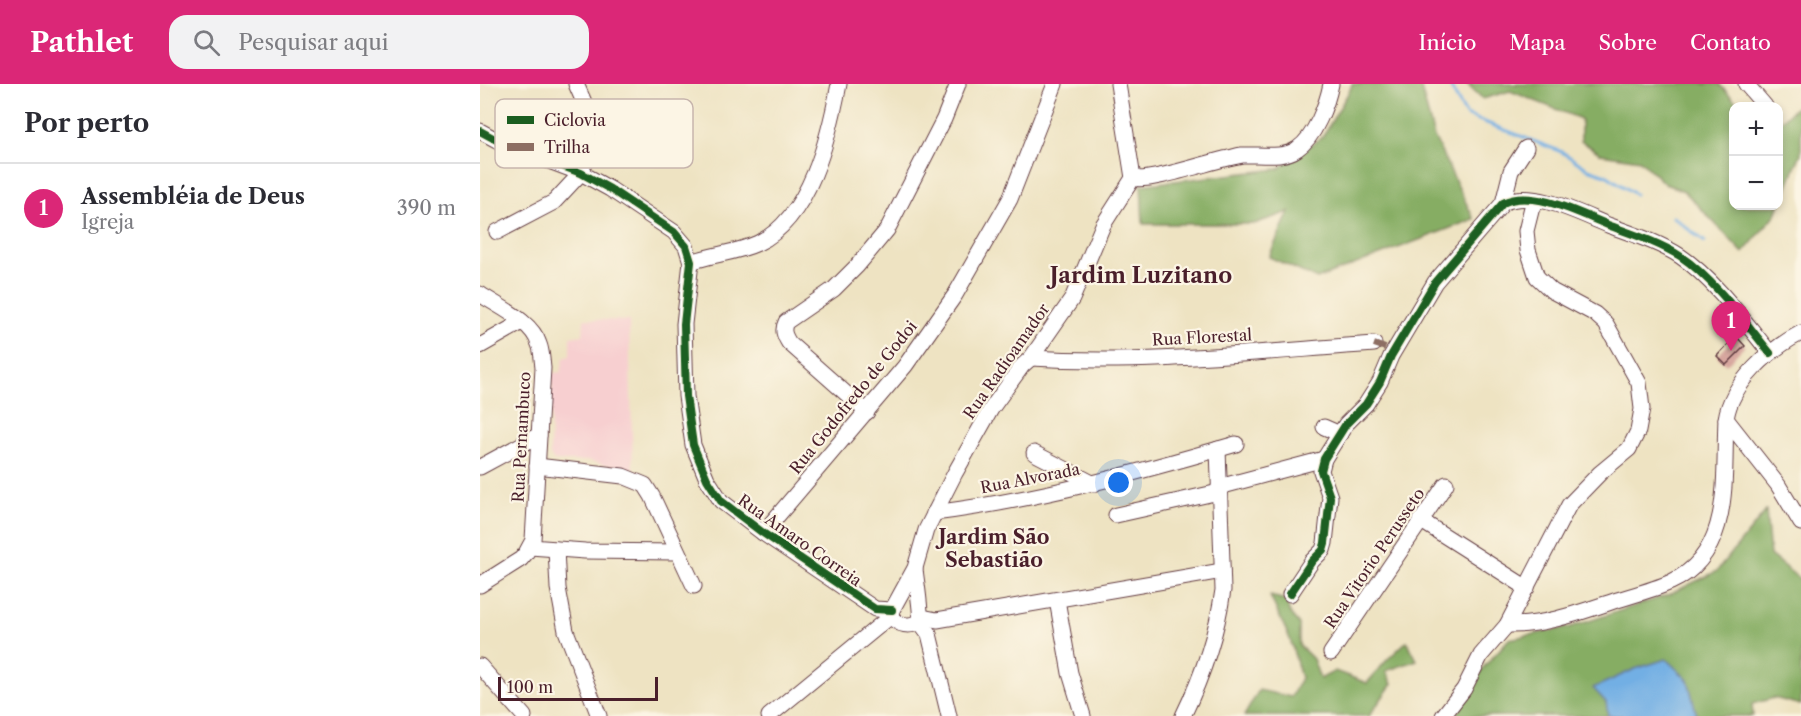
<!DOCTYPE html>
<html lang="pt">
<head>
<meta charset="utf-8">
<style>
  body { margin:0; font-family:"Libre Caslon Text",serif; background:#f2f2f3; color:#2b2b33 }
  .controls { position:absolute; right:18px; top:18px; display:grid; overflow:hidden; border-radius:12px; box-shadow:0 3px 9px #0003 }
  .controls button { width:54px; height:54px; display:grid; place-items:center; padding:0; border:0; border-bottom:2px solid #e1e1e2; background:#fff; color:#2b2b33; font:30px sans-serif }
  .scale { position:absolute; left:18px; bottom:15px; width:160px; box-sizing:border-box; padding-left:6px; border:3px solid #4a1f2b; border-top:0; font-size:16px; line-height:21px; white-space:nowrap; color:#4a1f2b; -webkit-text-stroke:4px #fcf5e5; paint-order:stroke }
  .you { position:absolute; left:639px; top:399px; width:21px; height:21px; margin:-15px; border:4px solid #fff; border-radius:50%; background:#1a73e8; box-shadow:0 0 0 9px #1a73e833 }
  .badge { display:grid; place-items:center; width:39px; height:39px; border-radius:50%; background:#db2777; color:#fff; font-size:20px; font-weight:700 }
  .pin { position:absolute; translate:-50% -50px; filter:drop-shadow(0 2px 3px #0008) }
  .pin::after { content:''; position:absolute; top:32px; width:21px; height:18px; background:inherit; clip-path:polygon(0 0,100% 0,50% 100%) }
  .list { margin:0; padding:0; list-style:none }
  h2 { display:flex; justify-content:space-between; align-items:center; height:78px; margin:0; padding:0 24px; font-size:26px }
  h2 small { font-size:20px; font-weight:400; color:#7c7c81 }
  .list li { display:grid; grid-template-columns:39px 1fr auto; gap:18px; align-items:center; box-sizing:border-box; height:90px; padding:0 24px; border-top:2px solid #e1e1e2 }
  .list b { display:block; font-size:22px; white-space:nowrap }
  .list p { margin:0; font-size:20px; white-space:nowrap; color:#7c7c81 }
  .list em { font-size:20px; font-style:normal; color:#7c7c81 }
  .icon { flex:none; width:33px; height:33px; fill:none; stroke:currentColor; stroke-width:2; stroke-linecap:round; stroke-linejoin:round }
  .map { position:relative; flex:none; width:1321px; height:632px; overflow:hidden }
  header { display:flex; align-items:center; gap:36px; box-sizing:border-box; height:84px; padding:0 30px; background:#db2777; color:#fff }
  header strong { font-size:28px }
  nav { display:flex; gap:33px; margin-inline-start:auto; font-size:21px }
  .search { width:420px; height:54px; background:#f2f2f3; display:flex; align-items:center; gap:15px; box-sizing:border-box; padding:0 21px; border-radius:18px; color:#7c7c81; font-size:22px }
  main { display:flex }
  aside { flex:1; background:#fff }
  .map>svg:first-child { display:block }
  .built { fill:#f7cfd0 }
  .forest { fill:#86ad63; stroke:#686647; stroke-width:1.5 }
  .water { fill:#72afe4; stroke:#5e6788; stroke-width:1.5 }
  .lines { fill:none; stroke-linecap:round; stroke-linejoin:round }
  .stream { stroke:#72afe4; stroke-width:3 }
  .building { fill:#d4a099 }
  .minor-casing { stroke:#633c42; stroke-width:17 }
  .minor { stroke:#fff; stroke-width:15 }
  .quiet { stroke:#8d6e63; stroke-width:6; stroke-dasharray:12 6; stroke-linecap:butt }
  .cycleway-casing { stroke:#fcf5e5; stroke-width:11 }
  .cycleway { stroke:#1b5e20; stroke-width:8 }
  .labels { text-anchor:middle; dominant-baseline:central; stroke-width:4.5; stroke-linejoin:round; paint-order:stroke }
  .street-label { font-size:16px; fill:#4a1f2b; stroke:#fcf5e5 }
  .quarter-label { font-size:20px; font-weight:bold; fill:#4a1f2b; stroke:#fcf5e5 }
  .district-label { font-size:22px; font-weight:bold; fill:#4a1f2b; stroke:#fcf5e5 }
  .key { fill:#fcf5e5; stroke:#c7b5ad; stroke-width:1.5 }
  .key-label { font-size:16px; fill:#4a1f2b }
</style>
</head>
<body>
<header>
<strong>Pathlet</strong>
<div class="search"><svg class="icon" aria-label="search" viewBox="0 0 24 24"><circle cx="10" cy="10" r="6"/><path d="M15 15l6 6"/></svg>Pesquisar aqui</div>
<nav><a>Início</a><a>Mapa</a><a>Sobre</a><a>Contato</a></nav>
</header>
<main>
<aside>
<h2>Por perto<small></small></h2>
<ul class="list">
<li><span class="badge">1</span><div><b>Assembléia de Deus</b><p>Igreja</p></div><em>390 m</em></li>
</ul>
</aside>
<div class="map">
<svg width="1321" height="632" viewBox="0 0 1321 632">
  <rect width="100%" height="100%" fill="#fcf5e5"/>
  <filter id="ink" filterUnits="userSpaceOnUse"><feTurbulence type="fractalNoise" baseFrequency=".0167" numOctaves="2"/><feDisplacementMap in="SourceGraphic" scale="12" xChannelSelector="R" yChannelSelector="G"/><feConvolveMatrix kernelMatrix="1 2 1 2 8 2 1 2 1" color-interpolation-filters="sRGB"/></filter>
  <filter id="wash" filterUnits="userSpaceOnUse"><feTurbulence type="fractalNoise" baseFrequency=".008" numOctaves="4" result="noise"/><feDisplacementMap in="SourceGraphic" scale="24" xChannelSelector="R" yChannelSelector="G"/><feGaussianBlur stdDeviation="1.35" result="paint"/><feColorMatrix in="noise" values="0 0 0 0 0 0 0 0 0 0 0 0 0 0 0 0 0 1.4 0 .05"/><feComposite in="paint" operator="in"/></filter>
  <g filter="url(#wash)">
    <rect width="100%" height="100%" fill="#eee3c2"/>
    <polygon class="built" points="104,235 149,237 153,387 109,377 74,377 70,371 72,289 81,288 84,274 90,272 90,253 103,251"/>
    <g class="forest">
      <polygon points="872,0 940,0 954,53 994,135 837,195 789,173 809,128 774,140 663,140 661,101 798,85 843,52 870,6"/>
      <polygon points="987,0 1239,0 1260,22 1254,22 1254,122 1298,122 1299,38 1321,19 1321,69 1296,130 1263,169 1204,107 1185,100 1160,76 1121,70 1101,57 1101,35 1030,7 1003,15"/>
      <polygon points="1286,427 1290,471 1321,496 1321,621 1294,614 1272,620 1273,632 976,632 1003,584 1029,555 1091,543 1188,511 1237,487"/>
      <polygon points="790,512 807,516 809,528 819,540 819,561 833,575 840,595 855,587 887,599 907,576 927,557 937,576 906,587 912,600 889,632 764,632 779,606 811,613 821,594 810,555"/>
    </g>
    <polygon class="water" points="1186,575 1208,596 1217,632 1128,632 1126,618 1113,604 1155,585"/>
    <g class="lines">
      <g class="stream">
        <polyline points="969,0 986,31 1082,68 1108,85 1126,91 1155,110"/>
        <polyline points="1193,133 1225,158"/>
      </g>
    </g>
    <g id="blocks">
      <polygon class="building" points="1256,252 1265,262 1246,281 1237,272"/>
    </g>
  </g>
  <g filter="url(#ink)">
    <use href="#blocks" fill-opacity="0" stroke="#633c42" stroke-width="1.5"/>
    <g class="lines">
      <g class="minor-casing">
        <g id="minor">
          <polyline points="638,0 653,94"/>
          <polyline points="1266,0 1285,22"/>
          <polyline points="0,47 24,60 101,89 130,105 194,148 206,162 211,178 204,240 206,312 213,361 227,395 241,417 283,449 395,525 412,526"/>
          <path d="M653,94C667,99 726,79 744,75C750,74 756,72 762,71C779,70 803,75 817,65C835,53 847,20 851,0"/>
          <polyline points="1023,119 1031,87 1046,64"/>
          <polyline points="17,148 74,118 101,89 108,65 109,47 107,25 96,0"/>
          <path d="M211,178C234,170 256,169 278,159C330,134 349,53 359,0"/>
          <path d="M0,210C19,223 52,237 59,260C62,267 62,276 63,284L53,456L46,469L41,475L0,501"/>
          <polyline points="0,262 42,238"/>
          <path d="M551,274C665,281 780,268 894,260"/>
          <path d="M387,328L309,259C304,251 302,246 306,238L354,205L377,182L407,146L464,35L478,0"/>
          <polyline points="1246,335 1298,401 1321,439"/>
          <polyline points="844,343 860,350"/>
          <polyline points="554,369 614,400"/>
          <polyline points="57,382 143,392 165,401 172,412 214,502"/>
          <polyline points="0,383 59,351"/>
          <polyline points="739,403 844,375"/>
          <path d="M454,429C557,416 657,389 756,360"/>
          <polyline points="636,431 739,408"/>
          <polyline points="940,436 1047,504"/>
          <polyline points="283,449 425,282 475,211 530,115 575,0"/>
          <polyline points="50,463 105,467 197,468"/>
          <polyline points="76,465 78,504 86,547 119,632"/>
          <path d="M435,485C436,495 442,531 440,538"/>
          <path d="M810,510L832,477L843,466L845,459L850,413L841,387L844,375L866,340L886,320L900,298L911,272L955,198L1023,119C1052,104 1101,130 1128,141C1152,150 1178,158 1200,172C1233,194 1265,238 1290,269"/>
          <polyline points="577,516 590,589 603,632"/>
          <polyline points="411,532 412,526 435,484 446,446 475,389 511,325 542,282 551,274 592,215 623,141 653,94"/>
          <path d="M411,532C418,542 430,543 440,538"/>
          <polyline points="442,533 457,536 742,487"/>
          <polyline points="440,538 449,550 469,632"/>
          <path d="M1027,541C1063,542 1101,528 1134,517C1153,511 1173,506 1191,498C1254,469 1243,392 1246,335C1251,299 1290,265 1321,249"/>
          <polyline points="851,569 966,400"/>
          <polyline points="0,582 44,632"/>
          <polyline points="289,632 411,532"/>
          <path d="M703,632C722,593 737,549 743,506L738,365"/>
          <polyline points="963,632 984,605 1001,571 1027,541 1089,421 1120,389 1149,365 1158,347 1162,325 1159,299 1126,240 1115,230 1072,207 1057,193 1048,166 1046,147 1052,123 1059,117"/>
        </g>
      </g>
      <use href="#minor" class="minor"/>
      <polyline class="quiet" points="894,260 914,267"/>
      <g class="cycleway-casing">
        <g id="cycleway">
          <polyline points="0,47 24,60 101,89 130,105 194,148 206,162 211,178 204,240 206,312 213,361 227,395 241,417 283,449 395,525 412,526"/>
          <path d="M810,510L832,477L843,466L845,459L850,413L841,387L844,375L866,340L886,320L900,298L911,272L955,198L1023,119C1052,104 1101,130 1128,141C1152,150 1178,158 1200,172C1233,194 1265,238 1290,269"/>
        </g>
      </g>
      <use href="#cycleway" class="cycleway"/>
    </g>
  </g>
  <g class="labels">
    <g class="street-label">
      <text transform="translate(722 253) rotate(-3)">Rua Florestal</text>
      <text transform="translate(526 277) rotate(-55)">Rua Radioamador</text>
      <text transform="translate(373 313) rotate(-51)">Rua Godofredo de Godoi</text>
      <text transform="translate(41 353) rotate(-87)">Rua Pernambuco</text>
      <text transform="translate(550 394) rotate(-11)">Rua Alvorada</text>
      <text transform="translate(320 456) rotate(35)">Rua Amaro Correia</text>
      <text transform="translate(894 474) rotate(-56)">Rua Vitorio Perusseto</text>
    </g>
    <g class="quarter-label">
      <text x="514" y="453">Jardim São<tspan x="514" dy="23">Sebastião</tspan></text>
    </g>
    <g class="district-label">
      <text x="661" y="191">Jardim Luzitano</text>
    </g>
  </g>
  <rect x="15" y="15" width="198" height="69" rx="9" class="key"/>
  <rect x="27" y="32" width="27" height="8" fill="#1b5e20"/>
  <rect x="27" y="59" width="27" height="8" fill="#8d6e63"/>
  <g class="key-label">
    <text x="64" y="42">Ciclovia</text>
    <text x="64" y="69">Trilha</text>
  </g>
</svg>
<div class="controls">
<button>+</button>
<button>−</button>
</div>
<div class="scale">100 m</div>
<div class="you"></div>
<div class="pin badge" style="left:1251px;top:267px">1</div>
</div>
</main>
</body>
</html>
